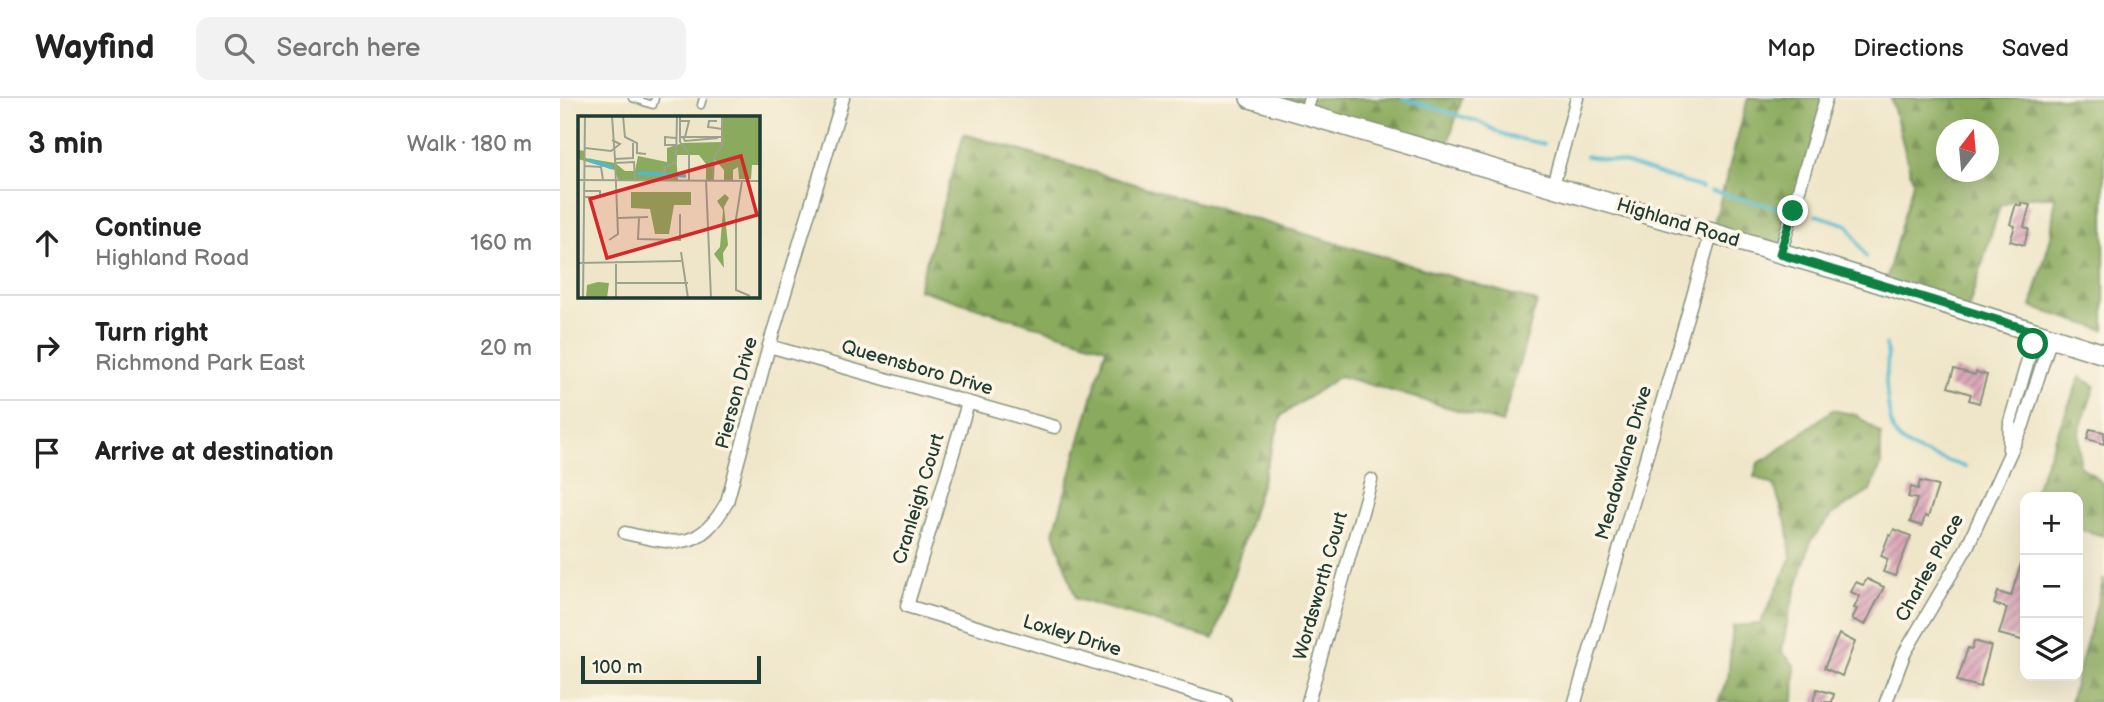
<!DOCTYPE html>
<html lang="en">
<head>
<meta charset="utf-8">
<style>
  body { margin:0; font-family:"Balsamiq Sans",sans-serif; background:#f2f2f2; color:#222 }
  .controls { position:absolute; right:21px; bottom:21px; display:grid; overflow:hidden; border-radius:14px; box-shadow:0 7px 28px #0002 }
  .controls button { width:63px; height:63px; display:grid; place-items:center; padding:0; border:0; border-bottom:2px solid #e0e0e0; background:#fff; color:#222; font:35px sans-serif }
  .compass { position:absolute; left:1376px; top:21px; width:63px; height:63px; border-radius:50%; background:#fff; box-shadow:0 7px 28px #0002; rotate:16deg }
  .scale { position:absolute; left:21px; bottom:18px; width:180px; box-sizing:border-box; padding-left:7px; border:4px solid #1f3d34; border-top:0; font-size:19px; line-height:24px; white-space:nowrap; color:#1f3d34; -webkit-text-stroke:5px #fcf5e5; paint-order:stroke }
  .stop { position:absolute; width:21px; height:21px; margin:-16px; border:5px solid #0b8043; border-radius:50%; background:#fff }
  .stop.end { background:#0b8043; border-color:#fff; box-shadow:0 2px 7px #0008 }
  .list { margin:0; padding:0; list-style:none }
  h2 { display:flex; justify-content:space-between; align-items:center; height:91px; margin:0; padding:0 28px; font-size:30px }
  h2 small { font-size:23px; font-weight:400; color:#767676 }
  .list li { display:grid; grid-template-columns:46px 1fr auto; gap:21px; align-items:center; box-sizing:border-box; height:105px; padding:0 28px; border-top:2px solid #e0e0e0 }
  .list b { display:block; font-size:26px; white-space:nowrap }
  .list p { margin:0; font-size:23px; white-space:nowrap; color:#767676 }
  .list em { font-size:23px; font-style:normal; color:#767676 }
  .icon { flex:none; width:38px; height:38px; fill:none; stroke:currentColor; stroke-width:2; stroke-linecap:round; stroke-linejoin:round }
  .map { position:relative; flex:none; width:1544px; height:604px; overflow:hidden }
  header { display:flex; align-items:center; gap:42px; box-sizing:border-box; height:98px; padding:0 35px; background:#fff; border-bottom:2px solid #e0e0e0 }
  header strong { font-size:33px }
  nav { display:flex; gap:38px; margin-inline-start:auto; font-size:24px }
  .search { width:490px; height:63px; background:#f2f2f2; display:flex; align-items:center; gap:18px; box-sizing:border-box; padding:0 24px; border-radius:14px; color:#767676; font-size:26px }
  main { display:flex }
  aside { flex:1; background:#fff }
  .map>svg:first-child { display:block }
  .forest { fill:url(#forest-firs); stroke:#547448; stroke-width:2; fill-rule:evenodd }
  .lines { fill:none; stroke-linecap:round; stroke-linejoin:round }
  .stream { stroke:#50b9cd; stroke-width:3.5 }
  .building { fill:url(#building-hatch) }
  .lane-casing { stroke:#87927e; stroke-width:9 }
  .street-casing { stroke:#87927e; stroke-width:15 }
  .secondary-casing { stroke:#87927e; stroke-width:22 }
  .lane { stroke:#fff; stroke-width:6 }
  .street { stroke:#fff; stroke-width:12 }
  .secondary { stroke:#fff; stroke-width:19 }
  .route { stroke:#0b8043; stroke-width:9 }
  .labels { text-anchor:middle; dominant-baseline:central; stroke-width:7; stroke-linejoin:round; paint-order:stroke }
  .street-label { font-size:19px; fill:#1f3d34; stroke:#fcf5e5 }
  .inset-river { fill:none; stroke:#50b9cd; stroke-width:3.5 }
  .inset-road { fill:none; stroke:#9ca28d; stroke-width:2 }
  .view { fill:#d62828; fill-opacity:0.15; stroke:#d62828; stroke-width:3.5 }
  .inset-edge { fill:none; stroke:#1f3d34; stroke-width:3.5 }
</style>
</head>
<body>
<header>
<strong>Wayfind</strong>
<div class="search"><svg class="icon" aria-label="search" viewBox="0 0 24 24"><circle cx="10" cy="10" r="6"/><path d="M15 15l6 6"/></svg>Search here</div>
<nav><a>Map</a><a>Directions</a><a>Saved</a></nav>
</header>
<main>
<aside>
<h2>3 min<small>Walk · 180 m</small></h2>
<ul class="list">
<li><svg class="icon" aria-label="ahead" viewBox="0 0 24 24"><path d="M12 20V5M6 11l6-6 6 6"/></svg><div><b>Continue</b><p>Highland Road</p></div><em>160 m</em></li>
<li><svg class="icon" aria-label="right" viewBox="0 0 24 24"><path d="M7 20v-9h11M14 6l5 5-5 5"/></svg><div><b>Turn right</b><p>Richmond Park East</p></div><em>20 m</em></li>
<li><svg class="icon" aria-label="arrive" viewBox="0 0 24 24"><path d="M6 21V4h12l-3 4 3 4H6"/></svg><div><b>Arrive at destination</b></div></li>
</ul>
</aside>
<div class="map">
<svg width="1544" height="604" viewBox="0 0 1544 604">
  <defs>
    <pattern id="forest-firs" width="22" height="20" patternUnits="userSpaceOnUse" patternTransform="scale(1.75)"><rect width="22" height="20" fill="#8aaa5d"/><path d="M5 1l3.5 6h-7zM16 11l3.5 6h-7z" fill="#708c4e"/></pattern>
    <pattern id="building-hatch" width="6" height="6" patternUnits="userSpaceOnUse" patternTransform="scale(1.75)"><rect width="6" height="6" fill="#dba8ba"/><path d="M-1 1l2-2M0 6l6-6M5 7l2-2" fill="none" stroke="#b18a98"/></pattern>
  </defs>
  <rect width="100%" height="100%" fill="#fcf5e5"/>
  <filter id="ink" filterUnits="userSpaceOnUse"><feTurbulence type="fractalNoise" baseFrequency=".0143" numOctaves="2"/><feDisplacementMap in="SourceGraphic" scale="14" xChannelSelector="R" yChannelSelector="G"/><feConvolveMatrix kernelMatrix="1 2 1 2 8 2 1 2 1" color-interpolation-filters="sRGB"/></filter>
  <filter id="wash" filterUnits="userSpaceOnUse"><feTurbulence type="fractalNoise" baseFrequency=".00686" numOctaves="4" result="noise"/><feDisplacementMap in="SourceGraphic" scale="28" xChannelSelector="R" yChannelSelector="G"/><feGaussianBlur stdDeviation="1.57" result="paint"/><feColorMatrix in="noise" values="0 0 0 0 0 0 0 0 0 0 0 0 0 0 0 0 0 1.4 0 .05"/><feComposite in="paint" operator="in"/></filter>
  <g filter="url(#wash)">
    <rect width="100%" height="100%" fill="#efe6c9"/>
    <g class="forest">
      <polygon points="690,0 902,0 885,56"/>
      <polygon points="1188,0 1266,0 1220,156 1151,136"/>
      <path d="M1331,0H1544V232L1471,209L1491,139L1495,99H1462L1440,108L1408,212L1325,186L1353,84ZM1386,32H1428V74H1386Z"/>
      <polygon points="404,36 977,204 942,325 780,278 722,317 654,541 516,501 494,434 546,250 358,191"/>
      <polygon points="1520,279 1535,288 1519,334 1520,368 1535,378 1544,387 1544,438 1518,431 1518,399 1472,399"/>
      <polygon points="1272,312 1296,317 1321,336 1321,367 1310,393 1273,416 1251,442 1228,519 1222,554 1235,568 1234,604 1158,604 1168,580 1173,528 1200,526 1231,461 1228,431 1214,387 1194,379 1198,365 1210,359"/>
      <polygon points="1544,481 1544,604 1510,604"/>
    </g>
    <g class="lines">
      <g class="stream">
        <polyline points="843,0 922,25 945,38 984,46"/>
        <polyline points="1026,58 1065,65 1142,90"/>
        <polyline points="1151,93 1218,110"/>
        <polyline points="1256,117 1288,127 1306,159"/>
        <path d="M1326,247C1330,262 1326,270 1326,284C1327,297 1329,328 1336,338C1347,353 1387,362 1405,369"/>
      </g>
    </g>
    <g id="blocks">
      <g class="building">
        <polygon points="1461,105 1470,107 1464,129 1469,131 1464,147 1450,143 1455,128 1450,126 1456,106 1461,108"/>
        <polygon points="1394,271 1415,277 1416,274 1427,277 1419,305 1409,302 1411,296 1388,289"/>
        <polygon points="1530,331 1544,334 1544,346 1527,341"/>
        <polygon points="1360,383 1378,388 1368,419 1365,418 1362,428 1350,424 1357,401 1348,399 1351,389 1358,391"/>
        <polygon points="1334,431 1351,438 1335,478 1323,474 1328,461 1321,458 1329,437 1331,438"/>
        <polygon points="1463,459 1465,459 1465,543 1439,536 1447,510 1434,506 1438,494 1451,498"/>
        <polygon points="1307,481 1324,489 1305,527 1292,521 1297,511 1294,510 1300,498 1291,494 1296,484 1303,487"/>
        <polygon points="1279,536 1295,544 1282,578 1264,570"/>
        <polygon points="1414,543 1431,548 1420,589 1397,583 1408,550 1412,551"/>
        <polygon points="1257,591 1274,596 1272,604 1253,604"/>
      </g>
    </g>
  </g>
  <g filter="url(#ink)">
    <use href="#blocks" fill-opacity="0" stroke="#87927e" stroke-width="2"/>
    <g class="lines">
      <g class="lane-casing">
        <g id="lane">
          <polyline points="72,0 93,7 95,0"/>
          <polyline points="141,7 143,0"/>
        </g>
      </g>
      <g class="street-casing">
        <g id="street">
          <polyline points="745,16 750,0"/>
          <polyline points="993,87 1017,0"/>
          <polyline points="1220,156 1266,0"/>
          <polyline points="209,248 495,329"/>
          <polyline points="408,305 347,508 665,604"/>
          <polyline points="1449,351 1450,324 1476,234"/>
          <path d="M65,435C114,446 139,455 167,404L209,248L283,0"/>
          <polyline points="748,604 811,382"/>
          <polyline points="1015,604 1151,136"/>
          <polyline points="1326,604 1344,556 1407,449 1463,327 1491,239"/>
        </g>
      </g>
      <g class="secondary-casing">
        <polyline id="secondary" points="690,0 1275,171 1544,256"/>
      </g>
      <use href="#lane" class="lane"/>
      <use href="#street" class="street"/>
      <use href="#secondary" class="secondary"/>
    </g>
  </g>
  <g class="lines" filter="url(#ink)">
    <polyline class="route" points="1233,113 1220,156 1476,234 1473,246"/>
  </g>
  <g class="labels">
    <g class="street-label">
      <text transform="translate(1118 125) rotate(17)">Highland Road</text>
      <text transform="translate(357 270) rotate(16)">Queensboro Drive</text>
      <text transform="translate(177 295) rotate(-75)">Pierson Drive</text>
      <text transform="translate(1064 365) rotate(-74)">Meadowlane Drive</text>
      <text transform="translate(359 401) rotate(-73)">Cranleigh Court</text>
      <text transform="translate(1370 470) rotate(-61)">Charles Place</text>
      <text transform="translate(761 488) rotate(-74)">Wordsworth Court</text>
      <text transform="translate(512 538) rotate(17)">Loxley Drive</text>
    </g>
  </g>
  <g transform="translate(18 18)">
    <rect width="182" height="182" fill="#efe6c9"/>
    <path d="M144,0H182V49H174L173,63H161L160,51L155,54V65L146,64V54L136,43L135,64H128V48L121,39H98L100,64H40L37,54L0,43V34L7,35V42L37,47L47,55H57L60,40L89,46V32L105,27L144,26ZM53,76H113V89H96L91,118H77L72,93L53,92ZM147,78L151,82L146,91L150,129L145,137L146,152L136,138L142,131L145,94L139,85ZM20,166L31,167L29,182H8L9,169Z" fill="#8aaa5d"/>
    <path class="inset-river" d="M11,44L35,52M59,57L108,60"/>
    <path class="inset-road" d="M34,0L37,43M45,0L47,21L59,27V37L68,38M102,0V26L111,37V64M102,5H111L107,21M139,5H131L130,11L144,13M102,21H144M105,21L107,25L140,22M98,29H87V21L98,22M7,32L33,35L42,28L34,24M37,47L56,46L57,64M7,50L23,51L25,64M0,64L182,65M85,64L87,51L98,46L99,0M128,64L133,182M135,64L136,41L144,30V0M164,65L158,103V174L172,180M6,81H22V75H6M40,102L70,101M61,102L60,123L102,124V98M31,124L40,118L37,43L55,42V27M103,136L110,182M0,147L103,145M38,167H110M5,182L7,0M38,182V145"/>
    <path class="view" d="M163,40L179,99L29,142L12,83Z"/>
    <rect width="182" height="182" class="inset-edge"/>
  </g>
</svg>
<div class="controls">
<button>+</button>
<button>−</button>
<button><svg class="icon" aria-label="layers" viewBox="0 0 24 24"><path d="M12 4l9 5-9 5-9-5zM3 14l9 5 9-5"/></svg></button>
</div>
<svg class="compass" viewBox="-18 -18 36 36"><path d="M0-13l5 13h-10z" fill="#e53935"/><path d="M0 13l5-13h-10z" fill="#767676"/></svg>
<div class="scale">100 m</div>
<div class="stop" style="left:1473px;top:246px"></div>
<div class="stop end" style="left:1233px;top:113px"></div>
</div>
</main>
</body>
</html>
